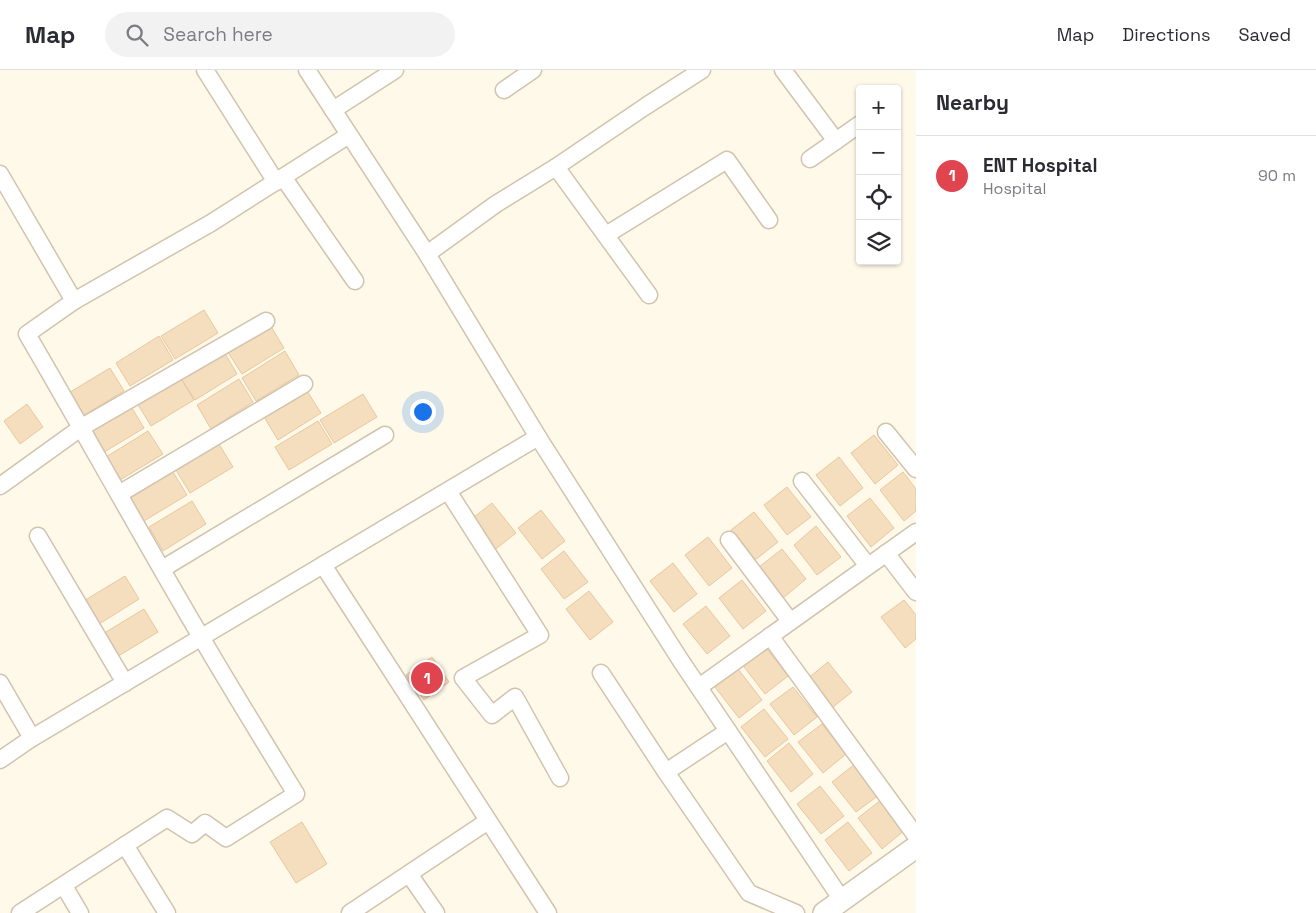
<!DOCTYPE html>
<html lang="en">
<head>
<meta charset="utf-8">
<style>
  body { margin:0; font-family:"Space Grotesk",sans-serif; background:#f2f2f3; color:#2b2b33 }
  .controls { position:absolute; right:15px; top:15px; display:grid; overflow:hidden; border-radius:5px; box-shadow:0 1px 4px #0004 }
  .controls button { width:45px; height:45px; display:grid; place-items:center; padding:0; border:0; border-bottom:1px solid #e1e1e2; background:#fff; color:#2b2b33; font:25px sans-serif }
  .you { position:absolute; left:422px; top:341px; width:18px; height:18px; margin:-12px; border:4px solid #fff; border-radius:50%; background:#1a73e8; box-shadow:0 0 0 8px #1a73e833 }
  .badge { display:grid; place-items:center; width:32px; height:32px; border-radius:50%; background:#83553c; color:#fff; font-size:16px; font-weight:700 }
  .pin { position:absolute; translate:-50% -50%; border:2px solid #fff; box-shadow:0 1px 5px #0006 }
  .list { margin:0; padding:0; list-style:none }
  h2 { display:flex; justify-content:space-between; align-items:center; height:65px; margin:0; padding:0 20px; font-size:21px }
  h2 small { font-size:16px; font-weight:400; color:#7c7c81 }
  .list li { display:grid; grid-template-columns:32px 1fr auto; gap:15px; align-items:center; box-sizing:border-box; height:80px; padding:0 20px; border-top:1px solid #e1e1e2 }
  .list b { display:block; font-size:19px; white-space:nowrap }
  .list p { margin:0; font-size:16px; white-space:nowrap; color:#7c7c81 }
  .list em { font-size:16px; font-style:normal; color:#7c7c81 }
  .icon { flex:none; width:28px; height:28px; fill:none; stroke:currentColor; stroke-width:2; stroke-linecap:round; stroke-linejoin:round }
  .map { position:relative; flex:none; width:916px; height:843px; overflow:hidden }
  header { display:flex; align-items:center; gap:30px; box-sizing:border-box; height:70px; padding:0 25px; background:#fff; border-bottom:1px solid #e1e1e2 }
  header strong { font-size:24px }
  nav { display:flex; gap:28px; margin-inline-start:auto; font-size:18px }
  .search { width:350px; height:45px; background:#f2f2f3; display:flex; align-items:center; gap:12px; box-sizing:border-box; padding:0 18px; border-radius:28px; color:#7c7c81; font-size:19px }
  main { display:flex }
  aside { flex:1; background:#fff }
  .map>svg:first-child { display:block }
  .building { fill:#f5debe; stroke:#e9c79e }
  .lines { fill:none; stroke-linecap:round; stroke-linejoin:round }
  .minor-casing { stroke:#d2c3ad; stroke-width:19 }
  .tertiary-casing { stroke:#d2c3ad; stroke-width:24 }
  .minor { stroke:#fff; stroke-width:16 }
  .tertiary { stroke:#fff; stroke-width:21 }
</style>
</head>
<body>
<header>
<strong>Map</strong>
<div class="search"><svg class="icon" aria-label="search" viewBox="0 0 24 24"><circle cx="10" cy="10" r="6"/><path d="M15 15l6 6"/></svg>Search here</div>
<nav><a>Map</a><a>Directions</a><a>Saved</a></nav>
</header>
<main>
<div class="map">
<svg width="916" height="843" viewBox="0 0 916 843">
  <rect width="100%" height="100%" fill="#fef9e9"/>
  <g class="building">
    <polygon points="204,240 218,263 175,289 161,266"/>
    <polygon points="270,255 284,278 242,304 227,281"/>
    <polygon points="159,266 173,290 130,316 116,293"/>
    <polygon points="223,280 237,304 195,330 180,307"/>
    <polygon points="285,281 299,305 256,331 242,308"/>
    <polygon points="110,298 124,321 81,347 67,324"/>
    <polygon points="180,307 194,330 151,356 137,333"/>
    <polygon points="239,309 253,332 211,359 197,335"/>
    <polygon points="307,321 321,343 278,370 264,347"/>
    <polygon points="363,324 377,347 334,373 320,350"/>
    <polygon points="27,334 43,357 20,374 4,351"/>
    <polygon points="130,335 144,358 101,384 87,361"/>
    <polygon points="318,351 332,374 289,400 275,377"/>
    <polygon points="148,361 163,384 120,410 106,387"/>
    <polygon points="874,365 898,395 875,414 851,383"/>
    <polygon points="219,374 233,397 190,423 176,400"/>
    <polygon points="839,387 863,418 840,436 816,405"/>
    <polygon points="173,402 187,425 144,451 130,428"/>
    <polygon points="903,402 916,419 916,441 904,451 880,420"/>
    <polygon points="787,417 811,447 787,465 764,435"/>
    <polygon points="870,428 894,458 871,477 847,446"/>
    <polygon points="192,431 206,454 163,481 149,457"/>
    <polygon points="492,433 516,463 493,481 469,451"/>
    <polygon points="541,440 565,471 542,489 518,458"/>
    <polygon points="754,442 778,472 755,490 731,460"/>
    <polygon points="816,456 841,487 817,505 794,475"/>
    <polygon points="708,467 732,498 709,516 685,485"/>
    <polygon points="782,479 806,509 783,528 759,497"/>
    <polygon points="564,481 588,512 564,529 541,499"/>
    <polygon points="673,493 697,524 674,542 650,511"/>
    <polygon points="125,506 139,529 96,556 82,532"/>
    <polygon points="742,510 766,541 743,559 719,528"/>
    <polygon points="589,521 613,552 590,570 566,539"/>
    <polygon points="904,530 916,545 916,569 905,578 881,547"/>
    <polygon points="706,536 730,566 707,584 683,554"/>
    <polygon points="144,539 158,562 115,588 101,565"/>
    <polygon points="764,575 788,606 765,624 741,593"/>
    <polygon points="432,587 449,612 424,630 406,605"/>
    <polygon points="828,592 852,622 829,640 806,610"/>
    <polygon points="738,599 762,630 739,648 715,617"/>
    <polygon points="793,617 817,647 794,665 770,634"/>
    <polygon points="764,639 788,669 765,687 741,657"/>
    <polygon points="822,654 846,684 823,703 798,672"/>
    <polygon points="789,673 813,704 791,722 767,691"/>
    <polygon points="855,694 879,725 856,742 832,712"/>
    <polygon points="820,716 844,746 821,764 797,734"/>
    <polygon points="881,730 905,760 882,779 858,748"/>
    <polygon points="302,752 327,794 296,813 270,772"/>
    <polygon points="848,752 872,783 849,801 825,770"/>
  </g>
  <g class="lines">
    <g class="minor-casing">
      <g id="minor">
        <polyline points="205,0 276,112"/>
        <polyline points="783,0 836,71"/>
        <polyline points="504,20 533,0"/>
        <polyline points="333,40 395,0"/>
        <polyline points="810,89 860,54"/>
        <polyline points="556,97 649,225"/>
        <polyline points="0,104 74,231"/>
        <polyline points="283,107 355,211"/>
        <polyline points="606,165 727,90 769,150"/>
        <polyline points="427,184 496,134 556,97 646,36 702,0"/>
        <polyline points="886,362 916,399"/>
        <polyline points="538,367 681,591 842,830"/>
        <polyline points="802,411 868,496"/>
        <polyline points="0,416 82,357 266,251"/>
        <polyline points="448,421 540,565 463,608 492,645 515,627 560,708"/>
        <polyline points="119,424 304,314"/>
        <polyline points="38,466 125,613"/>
        <polyline points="729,470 790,551"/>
        <polyline points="886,483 916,522"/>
        <polyline points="323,495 548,843"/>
        <polyline points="162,499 385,365"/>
        <polyline points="770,566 916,766"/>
        <polyline points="601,603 666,702"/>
        <polyline points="0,613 32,668"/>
        <polyline points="699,617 916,462"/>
        <polyline points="728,661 666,702 749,823 796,843"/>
        <polyline points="0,690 32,668 538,367 427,184 307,0"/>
        <polyline points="125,775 167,843"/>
        <polyline points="409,804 436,843"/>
        <polyline points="64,816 80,843"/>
        <path d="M20,843L167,748L192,764L205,753L226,768L296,724C264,672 232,620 201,567C142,467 86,365 27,264L74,231L211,153L349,65"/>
        <polyline points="350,843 488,751"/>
      </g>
    </g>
    <g class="tertiary-casing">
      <polyline id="tertiary" points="824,843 916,777"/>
    </g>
    <use href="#minor" class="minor"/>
    <use href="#tertiary" class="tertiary"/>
  </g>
</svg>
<div class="controls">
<button>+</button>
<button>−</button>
<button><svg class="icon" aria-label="locate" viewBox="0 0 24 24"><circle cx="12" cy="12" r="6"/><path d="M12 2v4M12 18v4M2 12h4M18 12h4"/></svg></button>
<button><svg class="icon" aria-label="layers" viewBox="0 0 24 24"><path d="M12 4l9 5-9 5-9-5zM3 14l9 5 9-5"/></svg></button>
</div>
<div class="you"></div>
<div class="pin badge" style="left:427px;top:608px;background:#e0444e">1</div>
</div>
<aside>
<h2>Nearby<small></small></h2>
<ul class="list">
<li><span class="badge" style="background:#e0444e">1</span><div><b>ENT Hospital</b><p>Hospital</p></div><em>90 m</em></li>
</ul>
</aside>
</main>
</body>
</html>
